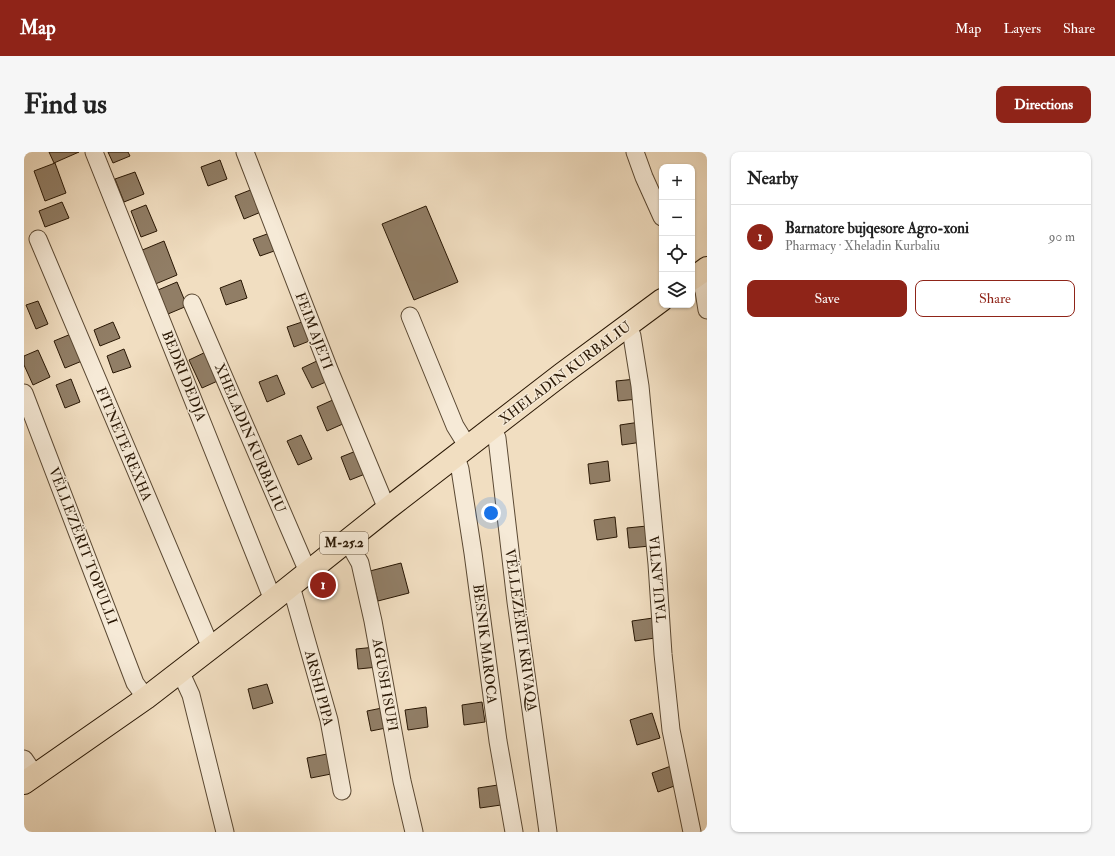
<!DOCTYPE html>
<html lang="en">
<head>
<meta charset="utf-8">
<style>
  body { margin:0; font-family:"IM FELL Double Pica",serif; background:#f6f6f6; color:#222 }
  .controls { position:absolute; right:12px; top:12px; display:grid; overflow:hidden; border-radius:8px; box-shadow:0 1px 3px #0004 }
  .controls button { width:36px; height:36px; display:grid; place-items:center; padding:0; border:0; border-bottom:1px solid #e0e0e0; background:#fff; color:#222; font:20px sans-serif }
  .you { position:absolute; left:467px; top:361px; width:14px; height:14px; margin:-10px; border:3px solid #fff; border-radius:50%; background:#1a73e8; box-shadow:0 0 0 6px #1a73e833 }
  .badge { display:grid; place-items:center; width:26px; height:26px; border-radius:50%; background:#8f2418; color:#fff; font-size:13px; font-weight:700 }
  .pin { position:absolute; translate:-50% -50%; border:2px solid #fff; box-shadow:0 1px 4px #0006 }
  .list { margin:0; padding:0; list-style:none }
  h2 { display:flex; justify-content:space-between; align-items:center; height:52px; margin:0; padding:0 16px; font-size:17px }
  h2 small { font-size:13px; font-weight:400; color:#767676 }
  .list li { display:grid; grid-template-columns:26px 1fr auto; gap:12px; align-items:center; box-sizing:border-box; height:64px; padding:0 16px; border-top:1px solid #e0e0e0 }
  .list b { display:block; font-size:15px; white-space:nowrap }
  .list p { margin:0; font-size:13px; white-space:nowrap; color:#767676 }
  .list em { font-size:13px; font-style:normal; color:#767676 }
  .actions { display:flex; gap:8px; padding:12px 16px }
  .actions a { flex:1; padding:9px 0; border:1px solid #8f2418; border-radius:8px; text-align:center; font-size:14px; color:#8f2418 }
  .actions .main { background:#8f2418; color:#fff }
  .icon { flex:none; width:22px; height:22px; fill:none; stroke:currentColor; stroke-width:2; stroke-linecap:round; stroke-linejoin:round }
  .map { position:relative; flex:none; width:683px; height:680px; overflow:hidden; border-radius:8px }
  header { display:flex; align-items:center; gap:24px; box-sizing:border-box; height:56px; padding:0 20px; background:#8f2418; color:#fff }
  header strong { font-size:19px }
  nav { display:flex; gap:22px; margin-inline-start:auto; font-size:14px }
  .intro { display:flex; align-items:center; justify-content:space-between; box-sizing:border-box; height:96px; padding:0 24px }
  h1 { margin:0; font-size:28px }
  .button { padding:10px 18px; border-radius:8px; background:#8f2418; color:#fff; font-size:14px; font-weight:700 }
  main { display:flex; gap:24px; padding:0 24px }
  aside { flex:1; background:#fff; border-radius:8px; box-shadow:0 1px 3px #0004 }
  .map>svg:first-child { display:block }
  .building { fill:#917e66; stroke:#291704 }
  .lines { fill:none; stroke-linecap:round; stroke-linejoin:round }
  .minor-casing { stroke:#5b4933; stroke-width:19 }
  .major-casing { stroke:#291704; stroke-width:24 }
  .minor { stroke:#f6ead7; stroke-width:17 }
  .major { stroke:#f1dec1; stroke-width:22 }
  .labels { text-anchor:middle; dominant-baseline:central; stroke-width:3; stroke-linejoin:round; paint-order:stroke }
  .shield { fill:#f6ead7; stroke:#665643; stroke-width:1 }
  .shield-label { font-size:13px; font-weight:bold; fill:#291704 }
  .street-label { font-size:14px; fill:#291704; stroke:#f6ead7 }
</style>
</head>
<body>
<header>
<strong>Map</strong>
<nav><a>Map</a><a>Layers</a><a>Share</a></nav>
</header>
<div class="intro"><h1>Find us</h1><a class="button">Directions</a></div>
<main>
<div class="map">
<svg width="683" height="680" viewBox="0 0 683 680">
  <rect width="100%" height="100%" fill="#f1dec1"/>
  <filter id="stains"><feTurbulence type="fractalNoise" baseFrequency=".005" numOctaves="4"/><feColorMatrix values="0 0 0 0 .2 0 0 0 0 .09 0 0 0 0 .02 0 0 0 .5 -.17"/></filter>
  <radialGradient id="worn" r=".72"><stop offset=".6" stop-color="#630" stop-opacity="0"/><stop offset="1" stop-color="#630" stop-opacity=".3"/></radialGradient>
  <g class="building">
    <polygon points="25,0 55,0 30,11"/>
    <polygon points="84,0 104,0 106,4 89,11"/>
    <polygon points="196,8 203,27 184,34 177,15"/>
    <polygon points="31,11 42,41 21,49 10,19"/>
    <polygon points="111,20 120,42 100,50 91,27"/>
    <polygon points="229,37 237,60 220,67 211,44"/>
    <polygon points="38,50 45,66 21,75 15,59"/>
    <polygon points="122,53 133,79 117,85 107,59"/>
    <polygon points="402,54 434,130 390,148 358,72"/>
    <polygon points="246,81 253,98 236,104 229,87"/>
    <polygon points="140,89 153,123 129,133 116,99"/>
    <polygon points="217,128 223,146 202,153 196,136"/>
    <polygon points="153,130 163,154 144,162 134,138"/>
    <polygon points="14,149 24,172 12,177 2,153"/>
    <polygon points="281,169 288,188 270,195 263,175"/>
    <polygon points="89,170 96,186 76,194 70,178"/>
    <polygon points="47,182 58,209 41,216 30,189"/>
    <polygon points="100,197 107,215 89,221 83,204"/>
    <polygon points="14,198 26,225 9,233 0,213 0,204"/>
    <polygon points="186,198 198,227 178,236 165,208"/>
    <polygon points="295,208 304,229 288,236 278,216"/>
    <polygon points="253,223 261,242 243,250 235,230"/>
    <polygon points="47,227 56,250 41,256 32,233"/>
    <polygon points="612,227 614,247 594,249 592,229"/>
    <polygon points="311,247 321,271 303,279 293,255"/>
    <polygon points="616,270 618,290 598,293 596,273"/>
    <polygon points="277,283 288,307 274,313 263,289"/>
    <polygon points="332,299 341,322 326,328 317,305"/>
    <polygon points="584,309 586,329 566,332 564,312"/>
    <polygon points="591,365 593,385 573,388 570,368"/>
    <polygon points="623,374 626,394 605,396 603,376"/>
    <polygon points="377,411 385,441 354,449 346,419"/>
    <polygon points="629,466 631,486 611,489 608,469"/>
    <polygon points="352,495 354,515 334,517 332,497"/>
    <polygon points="243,532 249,551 229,557 224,537"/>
    <polygon points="458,550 461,570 440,573 438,553"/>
    <polygon points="363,555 367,575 347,579 343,559"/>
    <polygon points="402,555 404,575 384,578 381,558"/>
    <polygon points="628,561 636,586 613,593 606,568"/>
    <polygon points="303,602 307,622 287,626 283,606"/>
    <polygon points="647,614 653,633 634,640 628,621"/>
    <polygon points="474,633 477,653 456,656 454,636"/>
  </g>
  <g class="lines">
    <g class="minor-casing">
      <g id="minor">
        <polyline points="70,0 249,448"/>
        <polyline points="221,0 306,220 363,357"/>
        <polyline points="611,0 620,25 638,65"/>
        <polyline points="14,87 187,496"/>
        <polyline points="674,123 680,139 683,158"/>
        <polyline points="168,151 284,420"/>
        <polyline points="386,164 431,274 444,295"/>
        <polyline points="604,173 608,184 616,234 633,412 639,502 647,578 668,680"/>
        <polyline points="0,241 111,531 122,546"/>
        <polyline points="468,277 473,286 492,450 524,680"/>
        <polyline points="432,305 436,317 449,401 474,589 490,680"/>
        <polyline points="323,388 336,411 349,469 378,629 390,680"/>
        <polyline points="267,434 305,568 318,639"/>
        <polyline points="156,519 167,543 201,680"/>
        <polyline points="0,607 11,623"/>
      </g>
    </g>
    <g class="major-casing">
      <g id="major">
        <polyline points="668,127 683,116"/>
        <polyline points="0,631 122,546 249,448 363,357 538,222 638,148"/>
      </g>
    </g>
    <use href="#minor" class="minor"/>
    <use href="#major" class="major"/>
  </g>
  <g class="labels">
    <rect class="shield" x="296" y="380" width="48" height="22" rx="3"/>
    <g class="shield-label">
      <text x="320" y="391">M-25.2</text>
    </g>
    <g class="street-label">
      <text transform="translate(290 179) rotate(69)">FEIM AJETI</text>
      <text transform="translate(541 221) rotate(-37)">XHELADIN KURBALIU</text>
      <text transform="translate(160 224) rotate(68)">BEDRI DEDJA</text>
      <text transform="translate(226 286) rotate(67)">XHELADIN KURBALIU</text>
      <text transform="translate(100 292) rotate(67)">FITNETE REXHA</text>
      <text transform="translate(59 394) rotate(69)">VËLLEZËRIT TOPULLI</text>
      <text transform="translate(634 427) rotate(-95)">TAULANTIA</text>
      <text transform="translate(497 478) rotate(82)">VËLLEZËRIT KRIVAQA</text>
      <text transform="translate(461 492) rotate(83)">BESNIK MAROCA</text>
      <text transform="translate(361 533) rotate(80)">AGUSH ISUFI</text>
      <text transform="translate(295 536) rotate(75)">ARSHI PIPA</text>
    </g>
  </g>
  <rect width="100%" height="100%" filter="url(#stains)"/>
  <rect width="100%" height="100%" fill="url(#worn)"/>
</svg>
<div class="controls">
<button>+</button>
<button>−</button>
<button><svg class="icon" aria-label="locate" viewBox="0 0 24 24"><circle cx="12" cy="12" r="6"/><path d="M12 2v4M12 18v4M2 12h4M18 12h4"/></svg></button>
<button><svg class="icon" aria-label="layers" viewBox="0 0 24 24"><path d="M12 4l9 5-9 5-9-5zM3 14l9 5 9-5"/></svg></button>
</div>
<div class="you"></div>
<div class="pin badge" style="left:299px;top:433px">1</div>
</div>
<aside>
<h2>Nearby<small></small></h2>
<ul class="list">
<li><span class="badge">1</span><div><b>Barnatore bujqesore Agro-xoni</b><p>Pharmacy · Xheladin Kurbaliu</p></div><em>90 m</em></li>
</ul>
<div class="actions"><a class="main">Save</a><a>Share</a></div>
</aside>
</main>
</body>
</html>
